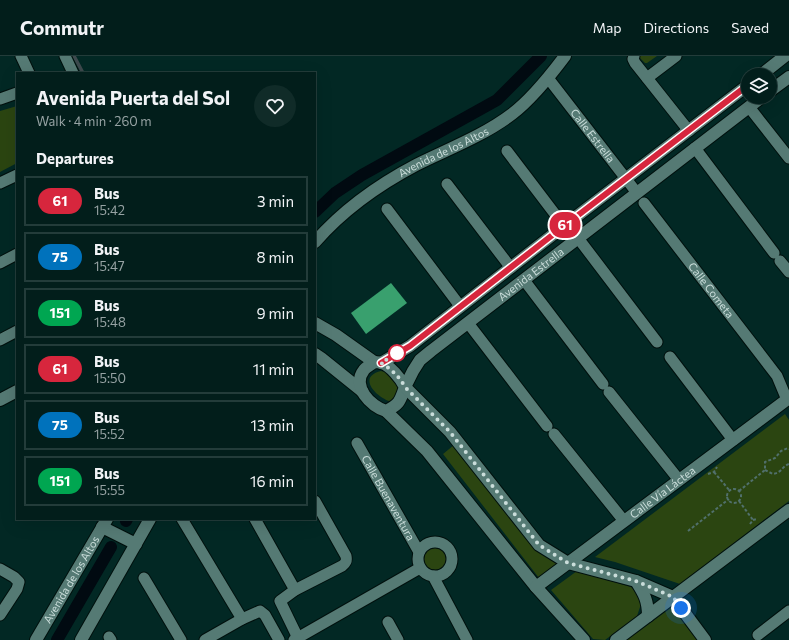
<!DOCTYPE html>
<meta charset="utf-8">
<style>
body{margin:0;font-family:Commissioner,sans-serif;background:#102b28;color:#f1f3f6;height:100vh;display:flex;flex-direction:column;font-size:15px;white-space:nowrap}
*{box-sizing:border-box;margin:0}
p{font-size:13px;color:#96a2a3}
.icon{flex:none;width:22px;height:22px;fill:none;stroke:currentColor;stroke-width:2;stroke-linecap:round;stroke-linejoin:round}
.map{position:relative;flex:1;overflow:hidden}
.details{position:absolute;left:16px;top:16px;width:300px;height:448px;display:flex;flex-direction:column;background:#021e1b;border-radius:0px;box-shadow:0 4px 16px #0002,0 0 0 1px #233c3a}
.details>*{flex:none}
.badge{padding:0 8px;border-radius:13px;font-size:14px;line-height:26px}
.buttons{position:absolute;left:741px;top:12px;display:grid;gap:8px}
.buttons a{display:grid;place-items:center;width:36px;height:36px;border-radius:50%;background:#021e1b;box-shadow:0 4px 16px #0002,0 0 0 1px #233c3a;font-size:20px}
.you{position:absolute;width:20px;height:20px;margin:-10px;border:3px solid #fff;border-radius:50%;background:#1a73e8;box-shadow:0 0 0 6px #1a73e833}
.map>.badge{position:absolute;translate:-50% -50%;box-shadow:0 0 0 2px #fff}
h2{padding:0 20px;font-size:15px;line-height:36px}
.round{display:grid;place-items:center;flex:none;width:42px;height:42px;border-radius:21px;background:#102b28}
.summary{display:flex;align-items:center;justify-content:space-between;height:68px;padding:0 20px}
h1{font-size:19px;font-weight:700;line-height:30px}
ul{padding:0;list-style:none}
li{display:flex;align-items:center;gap:12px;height:50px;margin:0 8px 6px;padding:0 12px;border:2px solid #233c3a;border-radius:0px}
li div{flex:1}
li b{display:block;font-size:15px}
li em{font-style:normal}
li .badge{min-width:44px;font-weight:700;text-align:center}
header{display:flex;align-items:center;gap:24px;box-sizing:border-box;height:56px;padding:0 20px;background:#021e1b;border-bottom:1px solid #233c3a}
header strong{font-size:19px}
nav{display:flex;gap:22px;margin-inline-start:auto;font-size:14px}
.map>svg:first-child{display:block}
.green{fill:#2b4511}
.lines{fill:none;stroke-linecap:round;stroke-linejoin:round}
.stream{stroke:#3d494d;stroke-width:3.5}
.canal{stroke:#010a11;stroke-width:12}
.building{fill:#39a06e}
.street-casing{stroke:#00100d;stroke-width:13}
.secondary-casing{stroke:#00100d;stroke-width:14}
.path{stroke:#51706c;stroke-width:2;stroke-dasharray:3 2;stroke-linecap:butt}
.street{stroke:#557a74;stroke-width:11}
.secondary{stroke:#557a74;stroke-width:12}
.line-casing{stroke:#fff;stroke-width:9}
.line{stroke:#d7263d;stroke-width:6}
.walk{stroke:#caddda;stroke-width:4;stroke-dasharray:0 7.2}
.stop-dot{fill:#fff;stroke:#d7263d;stroke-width:2}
.labels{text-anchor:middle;stroke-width:4;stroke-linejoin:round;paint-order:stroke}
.street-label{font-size:11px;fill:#caddda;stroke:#021d1a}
</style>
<header>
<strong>Commutr</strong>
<nav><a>Map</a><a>Directions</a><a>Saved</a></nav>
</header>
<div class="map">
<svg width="789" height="584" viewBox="0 0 789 584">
<rect width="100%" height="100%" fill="#022824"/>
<path class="green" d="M639,0h18l-10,7h-2l-5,-5z
M17,50v57l-17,9v-61z
M381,315c10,2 15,9 21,17l-10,14c-15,-4 -36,-25 -11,-31z
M785,358l4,6v81l-109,83 -65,-22 -20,-5z
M454,389l106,117 -21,16 -96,-124z
M423 503a12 12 0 1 1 24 0a12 12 0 1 1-24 0Z
M577,515l54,16 7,7 3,10 -4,12 -32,24 -12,-1 -42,-49z
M672,551l25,33h-70z"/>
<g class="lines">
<path class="stream" d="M74,0l9,17"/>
<path class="canal" d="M315,156l20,-19 27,-18 135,-75 44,-44
M126,465l1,-2
M57,584l54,-93"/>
</g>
<path class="building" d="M391,227l16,20 -41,31 -15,-21z"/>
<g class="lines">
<g class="street-casing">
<g id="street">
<path d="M21,0l8,17"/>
<path d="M65,0l8,17"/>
<path d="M634,0l-1,3 2,4 54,68"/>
<path id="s1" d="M548,22l89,115"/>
<path d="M647,22l29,-22"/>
<path d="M0,43l17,-6"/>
<path d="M749,51l40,51"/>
<path d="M695,92l79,105"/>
<path d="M507,95l57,75"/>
<path d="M0,127l17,-8"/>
<path d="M447,128l64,84"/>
<path id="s2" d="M644,147l133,173 10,24"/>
<path d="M387,153l73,97"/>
<path d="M578,182l79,104"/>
<path d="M780,205l9,11"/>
<path d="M0,207l17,-9"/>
<path d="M524,224l79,104"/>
<path d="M468,267l79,103"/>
<path d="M0,284l17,-9"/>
<path d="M670,301l63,83"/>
<path d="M609,336l70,88"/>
<path d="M554,378l70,87"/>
<path id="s3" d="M357,387l62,109"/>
<path d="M182,463l60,100"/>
<path d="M255,463l40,71"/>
<circle cx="435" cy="503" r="17"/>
<path d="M0,513l14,8 5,5 -2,7 -17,26"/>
<path d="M433,520l34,64"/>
<path d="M144,522l37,62"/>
<path d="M388,566l10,18"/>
<path d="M758,579l31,-24"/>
<path d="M109,581l2,3"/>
<path d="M205,584l37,-21 18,-8 5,4 14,25"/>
<path d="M294,584l126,-72"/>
<path d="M299,584l-19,-39 15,-11 47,-24c4,-3 5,-5 4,-10l-31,-55"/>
</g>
</g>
<g class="secondary-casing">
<g id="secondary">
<path d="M761,19l24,-19"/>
<path d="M770,35l19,-14"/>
<path id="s4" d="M315,186c28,-32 63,-57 101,-77 32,-16 67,-29 96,-51 20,-15 38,-38 53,-58"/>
<path d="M315,267l21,12 38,27"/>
<path d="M315,298l6,4 41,33"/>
<path d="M374,306c2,0 5,0 7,1 9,2 20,16 24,24 -5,14 -5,17 -19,24 -15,-4 -35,-25 -22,-41 2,-3 7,-5 10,-8z"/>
<path d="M381,307l29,-17 154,-120 184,-141"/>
<path d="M0,344l17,-9"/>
<path d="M386,355l41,40 109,136 48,53"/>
<path d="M102,471l34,17"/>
<path d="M636,525c8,13 12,19 12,35"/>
<path id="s5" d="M536,531l253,-189"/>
<path id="s6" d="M36,584l71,-121"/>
<path d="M81,584l69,-121"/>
<path d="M616,584l173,-130"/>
<path id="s7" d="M705,584l-32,-43 -37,-16 -68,-18 -29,-18 -89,-113 -45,-45 8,-16 7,-11 11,-9 331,-254"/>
</g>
</g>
<path class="path" d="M765,414l8,4c10,-2 8,-7 16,-10
M714,416l16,19
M708,418l6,-2 3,-5
M727 440a7 7 0 1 1 14 0a7 7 0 1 1-14 0Z
M739,435l26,-21v-8l10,-4 6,-7 7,-3 1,1
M739,445l14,19
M750,468l3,-4 4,-1
M688,475l41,-32"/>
<use href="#street" class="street"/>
<use href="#secondary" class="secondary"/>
</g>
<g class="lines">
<g class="line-casing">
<path id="line" d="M381,307l29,-17 154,-120 184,-141"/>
</g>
<use href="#line" class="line"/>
<path class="walk" d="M397,297l4,-2 -20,12c10,6 18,13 24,24l45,45 89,113 29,18 68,18 37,16 8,11"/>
</g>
<circle class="stop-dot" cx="397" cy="297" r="8"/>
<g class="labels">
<g class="street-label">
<text dy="4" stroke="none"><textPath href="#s1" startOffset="73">Calle Estrella</textPath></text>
<text dy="4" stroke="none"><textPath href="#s4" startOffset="158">Avenida de los Altos</textPath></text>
<text dy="4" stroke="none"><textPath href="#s7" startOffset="577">Avenida Estrella</textPath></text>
<text dy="4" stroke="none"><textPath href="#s2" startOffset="110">Calle Cometa</textPath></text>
<text dy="4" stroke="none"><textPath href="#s5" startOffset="158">Calle Vía Láctea</textPath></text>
<text dy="4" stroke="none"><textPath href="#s3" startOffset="63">Calle Buenaventura</textPath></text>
<text dy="4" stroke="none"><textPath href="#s6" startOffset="70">Avenida de los Altos</textPath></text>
</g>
</g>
</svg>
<div class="buttons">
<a><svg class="icon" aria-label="layers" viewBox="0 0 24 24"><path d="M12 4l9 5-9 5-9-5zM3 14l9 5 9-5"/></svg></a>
</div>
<div class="you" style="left:681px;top:552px"></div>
<b class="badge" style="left:565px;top:169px;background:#d7263d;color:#fff">61</b>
<section class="details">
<div class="summary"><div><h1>Avenida Puerta del Sol</h1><p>Walk · 4 min · 260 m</p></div><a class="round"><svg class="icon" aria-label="heart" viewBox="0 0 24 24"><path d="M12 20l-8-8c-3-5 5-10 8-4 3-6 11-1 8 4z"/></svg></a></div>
<h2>Departures</h2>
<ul>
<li><span class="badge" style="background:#d7263d;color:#fff">61</span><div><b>Bus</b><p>15:42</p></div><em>3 min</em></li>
<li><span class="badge" style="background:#0072bc;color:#fff">75</span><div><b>Bus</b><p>15:47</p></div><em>8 min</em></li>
<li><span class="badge" style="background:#00a651;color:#fff">151</span><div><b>Bus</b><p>15:48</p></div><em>9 min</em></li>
<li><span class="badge" style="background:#d7263d;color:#fff">61</span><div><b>Bus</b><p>15:50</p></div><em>11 min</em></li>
<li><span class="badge" style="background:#0072bc;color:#fff">75</span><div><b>Bus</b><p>15:52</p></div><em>13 min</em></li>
<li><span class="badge" style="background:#00a651;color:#fff">151</span><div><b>Bus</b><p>15:55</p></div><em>16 min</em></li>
</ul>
</section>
</div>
